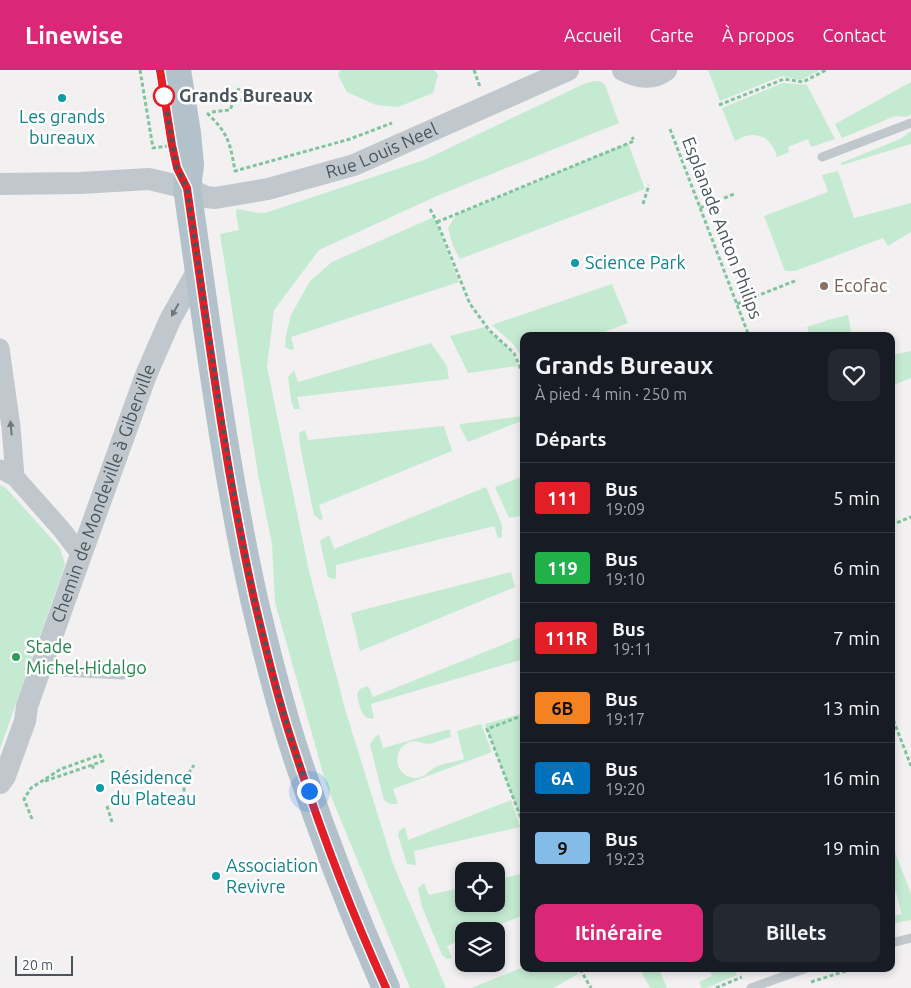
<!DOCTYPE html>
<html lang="fr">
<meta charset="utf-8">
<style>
body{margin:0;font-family:Ubuntu,sans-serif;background:#242831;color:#f1f3f6;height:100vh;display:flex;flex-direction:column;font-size:19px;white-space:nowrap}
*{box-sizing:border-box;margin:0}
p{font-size:16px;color:#9ea1a6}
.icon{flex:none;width:28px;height:28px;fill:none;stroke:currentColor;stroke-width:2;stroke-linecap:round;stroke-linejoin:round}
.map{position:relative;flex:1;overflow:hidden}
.details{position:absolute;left:520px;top:262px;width:375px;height:640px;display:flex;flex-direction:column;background:#171b24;border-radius:10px;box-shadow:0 2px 8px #0003}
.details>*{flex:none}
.badge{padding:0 10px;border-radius:4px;font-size:18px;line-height:32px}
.tools{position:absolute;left:455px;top:792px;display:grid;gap:10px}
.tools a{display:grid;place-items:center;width:50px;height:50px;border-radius:10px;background:#171b24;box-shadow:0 2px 8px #0003;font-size:25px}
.scale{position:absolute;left:15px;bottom:12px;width:58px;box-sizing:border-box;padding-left:5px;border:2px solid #4a545b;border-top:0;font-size:14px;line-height:18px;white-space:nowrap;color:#4a545b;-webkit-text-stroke:4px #fff;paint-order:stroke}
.you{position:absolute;width:25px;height:25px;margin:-12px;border:4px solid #fff;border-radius:50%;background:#1a73e8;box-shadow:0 0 0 8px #1a73e833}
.map>.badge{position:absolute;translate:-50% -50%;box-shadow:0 0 0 2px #fff}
h2{padding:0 15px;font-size:19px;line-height:45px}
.round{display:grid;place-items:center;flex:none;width:52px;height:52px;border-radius:10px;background:#242831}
.head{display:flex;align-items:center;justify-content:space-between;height:85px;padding:0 15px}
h1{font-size:24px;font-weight:700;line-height:38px}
.cta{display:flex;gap:10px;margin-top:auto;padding:10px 15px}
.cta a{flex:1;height:58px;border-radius:10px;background:#db2777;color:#fff;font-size:20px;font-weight:700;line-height:58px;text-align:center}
.cta a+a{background:#242831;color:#f1f3f6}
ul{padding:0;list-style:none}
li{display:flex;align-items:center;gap:15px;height:70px;padding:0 15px;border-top:1px solid #363941}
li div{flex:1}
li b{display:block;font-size:19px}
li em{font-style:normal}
li .badge{min-width:55px;font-weight:700;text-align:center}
header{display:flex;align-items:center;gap:30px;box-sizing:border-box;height:70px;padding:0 25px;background:#db2777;color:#fff}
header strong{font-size:24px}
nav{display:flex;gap:28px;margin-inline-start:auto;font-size:18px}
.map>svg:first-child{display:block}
.green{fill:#c4ead1}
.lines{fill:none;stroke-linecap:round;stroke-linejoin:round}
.path{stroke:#80c49f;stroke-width:3;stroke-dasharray:4 2.5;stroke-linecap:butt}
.service{stroke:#c0c8cd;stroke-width:9}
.minor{stroke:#c0c8cd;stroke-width:19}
.tertiary{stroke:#c0c8cd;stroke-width:22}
.primary{stroke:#b3c1cb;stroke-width:28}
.oneway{fill:#6d777d}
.line-casing{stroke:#fff;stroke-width:11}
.line{stroke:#e31e27;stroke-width:8}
.walk{stroke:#4a545b;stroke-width:5;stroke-dasharray:0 9}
.stop-dot{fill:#fff;stroke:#e31e27;stroke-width:2.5}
.culture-dot{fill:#0f9aa8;stroke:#fff;stroke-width:2}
.education-dot{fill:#8d6e63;stroke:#fff;stroke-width:2}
.leisure-dot{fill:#2e9e5b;stroke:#fff;stroke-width:2}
.labels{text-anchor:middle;stroke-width:5;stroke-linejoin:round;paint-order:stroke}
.stop-label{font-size:18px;font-weight:bold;fill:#4a545b;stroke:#fff;text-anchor:start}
.culture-label{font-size:18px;fill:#0d838f;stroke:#fff;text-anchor:start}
.street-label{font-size:18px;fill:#4a545b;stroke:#fff}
.education-label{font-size:18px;fill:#785e54;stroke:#fff;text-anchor:start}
.leisure-label{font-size:18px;fill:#27864d;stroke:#fff;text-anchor:start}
</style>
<header>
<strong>Linewise</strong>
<nav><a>Accueil</a><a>Carte</a><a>À propos</a><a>Contact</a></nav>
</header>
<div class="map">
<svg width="911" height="918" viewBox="0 0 911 918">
<rect width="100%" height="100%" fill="#f2f0f0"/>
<path class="green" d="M340,0h94l4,5 -5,18 -35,14 -22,-2 -29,-13 -9,-17z
M708,0h112l-19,10 -19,-4 -62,25z
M595,11h5l5,4 14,38 -180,72 -120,55 -45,60 -7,57 42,204 36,138 48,155 53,124h-36l-84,-204 -51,-182 -3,-58 -14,-70 -38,-240 19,-4 -3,-17 1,-4c11,1 20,6 31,3l156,-52 162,-77z
M911,12v32l-4,3 -12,-1 -53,22 -7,-14z
M783,13l24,2 28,54 -24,8 -3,-8 -20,8 1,5 -12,5c-6,-22 -24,-28 -42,-16l-13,-33z
M911,61v13l-69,21 -1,-2 59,-24z
M628,73l17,46 -185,70 -7,-13 -5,-18 8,-13z
M838,101l16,47 57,-15v29l-23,14 -5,-8 -88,33h-10l-21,-55 64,-24 -6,-17z
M434,147l25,65 -168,55 3,12 -3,1 -6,-3 1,-12 5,-20 19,-34 22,-19z
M612,214l16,39 -35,13h-69v22h-2l-8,-13 -22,-20z
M848,245l4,21h-42l-3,-9 21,-7z
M485,257l28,26 4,13 -49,7 -18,-37z
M431,273l16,23 2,13 -152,18 3,12h-6l-3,-9 -3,-23 6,-7 4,12z
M911,281v27l-20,8v-31z
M524,346v4l-56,22 -8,-15v-3z
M444,356l8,25 -133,54 4,14 -3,1 -6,-5 -14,-70 -1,-12 6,-3 3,10z
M524,406v39l-15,3 -14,-31z
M0,415l6,3 54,60 5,17 -65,184z
M486,417l16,38v12l-4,1 -4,-12 -158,39v13l-3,1 -5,-2 -8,-36 9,-6 5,14z
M511,502l4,15 -155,64 -9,-38z
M524,566v23l-153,45 3,14c-13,4 -15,-15 -17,-24l3,-5 8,-3 5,11z
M524,643v29l-2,1 -1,5 3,7v71l-39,-102z
M481,654l11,28 -99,37 5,15h-8l-6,-4 -14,-55 4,-7 5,-4 4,14 67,-19 1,8c-6,1 -16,6 -22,7 -9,0 -14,-6 -23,0 -15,9 -10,32 8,34 10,1 13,-6 20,-10 9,-5 21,-6 30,-9l-7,-28z
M511,730l9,27 -106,24 2,14 -9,-1 -9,-29 1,-4 6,-4 3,13z
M891,772l20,52v26l-20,4v-7l11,-3 -11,-39z
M524,803v42l-41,16h-19v8l-17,7 5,12 -5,1 -5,-4 -20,-48 -4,-19 6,-5 5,12 35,-8v17h32v-24z
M524,897v2h52l2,5 -25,14h-82z
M640,899h19l8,19h-17z
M709,899h10l2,3 9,-3h4l3,6 -31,13h-4l-3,-6 13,-6z"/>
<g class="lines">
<path class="path" d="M140,0l13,78 14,-2
M474,0l6,17
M234,31l18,-2
M719,35l65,-26 19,3 23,-12
M212,42l18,-2 9,-22
M207,43c21,20 23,29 28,58l115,-32 42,-16
M670,59l79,207
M643,134l6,-19
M700,138l34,-14
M430,139l7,13 33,82 19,26 25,23 10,24
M437,152l197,-81 -2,-4
M737,234l60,-24
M522,325h2
M891,455l20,-8
M891,644l20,52
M524,645l-37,14 37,97
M45,711l47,-16
M185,728c-3,-16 1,-21 9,-33
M107,736l5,16
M32,749l-8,-20 7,-11 30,-19 39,-14 3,6 -11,4 2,5
M580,899l11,19
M811,912l41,-13
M716,918l26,-11"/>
<path class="service" d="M822,87l89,-34
M42,594l19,8 62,3
M891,873l20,-5
M751,918l53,-19"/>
<path class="minor" d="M0,278l11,79 4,50
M0,399l15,8 47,53 19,25"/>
<g class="tertiary">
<path d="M623,0c14,8 30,10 43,0"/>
<path id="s1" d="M0,114l80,-1 69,-4 38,9 19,9 9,1 53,-9 86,-24 214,-95"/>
<path id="s2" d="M0,713l5,-7 20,-55 2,-15 54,-151 65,-180 24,-55 29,-52"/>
</g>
<path class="primary" d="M177,0l10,63 3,32 -3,23c20,137 37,276 67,411 11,47 23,94 37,140 27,85 59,168 95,249"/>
</g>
<defs><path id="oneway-solid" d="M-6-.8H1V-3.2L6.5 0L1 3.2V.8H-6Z" transform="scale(1.25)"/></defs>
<g class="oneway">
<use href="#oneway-solid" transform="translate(175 240) rotate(119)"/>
<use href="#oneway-solid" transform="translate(11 358) rotate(-96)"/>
</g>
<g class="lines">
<g class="line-casing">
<path id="line" d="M160,0l12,75 5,23 10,20c20,137 37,276 67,411 11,47 22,94 37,140 27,85 58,168 95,249"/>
</g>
<use href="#line" class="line"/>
<path class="walk" d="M164,26l13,72 10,20 33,220 19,115 15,75 18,72 19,69 18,52"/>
</g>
<circle class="stop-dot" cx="164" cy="26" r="10"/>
<g class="culture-dot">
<circle cx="62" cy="28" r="5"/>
<circle cx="575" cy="193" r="5"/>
<circle cx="100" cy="718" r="5"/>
<circle cx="216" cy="806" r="5"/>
</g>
<circle class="education-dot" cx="824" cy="216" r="5"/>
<circle class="leisure-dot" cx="16" cy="587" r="5"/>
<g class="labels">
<g class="stop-label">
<text x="179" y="32">Grands Bureaux</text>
</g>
<g class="culture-label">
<text x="62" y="53" text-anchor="middle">Les grands<tspan x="62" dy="21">bureaux</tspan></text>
<text x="585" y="199">Science Park</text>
<text x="110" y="714">Résidence<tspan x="110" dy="21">du Plateau</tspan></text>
<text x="226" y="802">Association<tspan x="226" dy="21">Revivre</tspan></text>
</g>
<g class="street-label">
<text dy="6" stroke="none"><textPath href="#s1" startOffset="392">Rue Louis Neel</textPath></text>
<text transform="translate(722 158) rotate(69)" y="6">Esplanade Anton Philips</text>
<text dy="6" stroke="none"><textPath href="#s2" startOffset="308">Chemin de Mondeville à Giberville</textPath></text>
</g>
<g class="education-label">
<text x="834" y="222">Ecofac</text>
</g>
<g class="leisure-label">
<text x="26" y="583">Stade<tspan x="26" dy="21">Michel-Hidalgo</tspan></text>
</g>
</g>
</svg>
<div class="tools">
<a><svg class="icon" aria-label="locate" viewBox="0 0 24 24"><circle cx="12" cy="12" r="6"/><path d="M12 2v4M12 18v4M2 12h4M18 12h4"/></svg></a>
<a><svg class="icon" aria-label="layers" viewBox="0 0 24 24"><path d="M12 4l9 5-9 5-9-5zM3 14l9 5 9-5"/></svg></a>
</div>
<div class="scale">20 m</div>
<div class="you" style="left:309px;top:721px"></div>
<section class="details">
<div class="head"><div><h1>Grands Bureaux</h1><p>À pied · 4 min · 250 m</p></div><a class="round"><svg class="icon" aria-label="heart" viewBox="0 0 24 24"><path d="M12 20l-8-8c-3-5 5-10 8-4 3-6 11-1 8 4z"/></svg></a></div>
<h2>Départs</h2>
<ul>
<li><span class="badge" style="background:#e31e27;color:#fff">111</span><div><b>Bus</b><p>19:09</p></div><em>5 min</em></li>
<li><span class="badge" style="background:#20b14a;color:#fff">119</span><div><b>Bus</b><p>19:10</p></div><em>6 min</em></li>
<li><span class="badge" style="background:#e31e27;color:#fff">111R</span><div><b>Bus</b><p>19:11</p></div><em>7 min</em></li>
<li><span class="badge" style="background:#f58220;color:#111">6B</span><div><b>Bus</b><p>19:17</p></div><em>13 min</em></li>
<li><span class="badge" style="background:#0072bc;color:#fff">6A</span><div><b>Bus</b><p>19:20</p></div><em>16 min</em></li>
<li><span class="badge" style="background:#85bce7;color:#111">9</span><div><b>Bus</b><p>19:23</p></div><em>19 min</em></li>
</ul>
<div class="cta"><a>Itinéraire</a><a>Billets</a></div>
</section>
</div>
